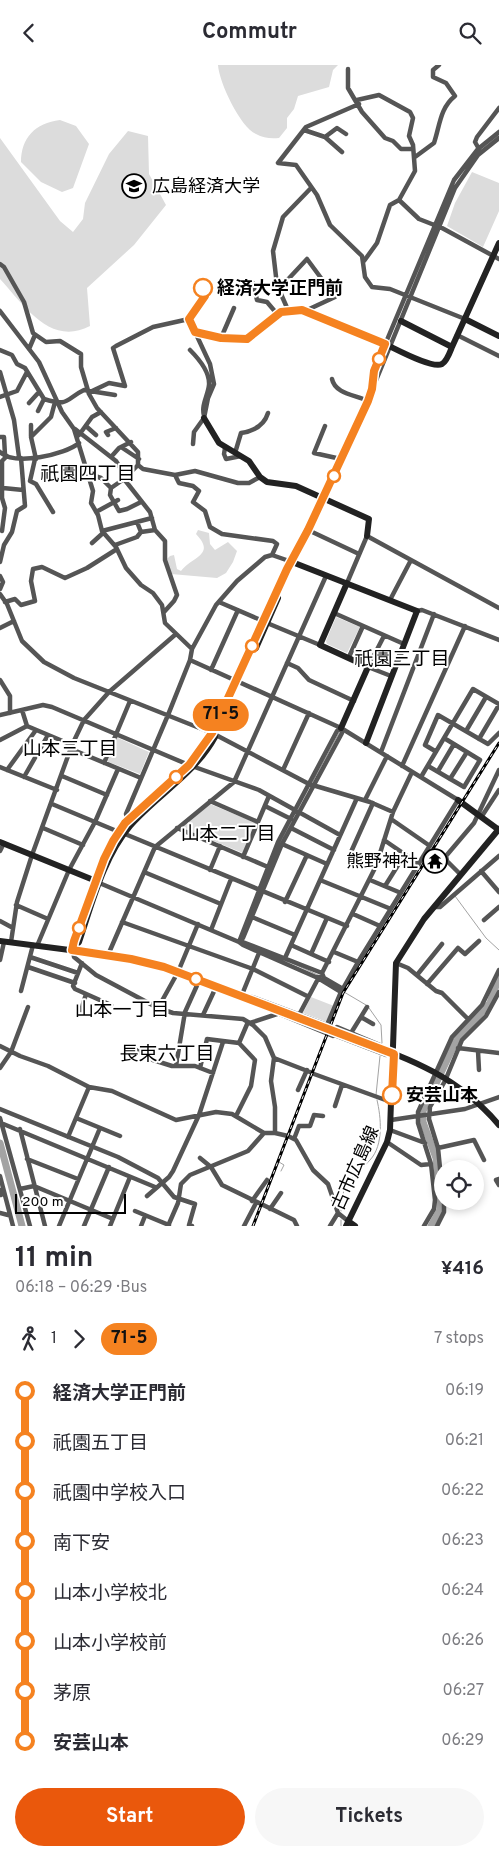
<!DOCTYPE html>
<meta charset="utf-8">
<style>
body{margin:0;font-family:Overpass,"Noto Sans JP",sans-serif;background:#f7f7f7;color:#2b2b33;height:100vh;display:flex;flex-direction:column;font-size:19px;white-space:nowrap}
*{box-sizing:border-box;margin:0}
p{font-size:16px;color:#7c7c81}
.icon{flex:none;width:28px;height:28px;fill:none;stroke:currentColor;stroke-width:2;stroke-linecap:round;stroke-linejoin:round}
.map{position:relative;height:1161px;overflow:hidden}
.side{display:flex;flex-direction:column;background:#fff;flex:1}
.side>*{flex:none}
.badge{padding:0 10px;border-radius:16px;font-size:18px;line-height:32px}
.tools{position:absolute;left:434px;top:1095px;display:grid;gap:10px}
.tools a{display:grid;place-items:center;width:50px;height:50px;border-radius:50%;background:#fff;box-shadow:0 2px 8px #0003;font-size:25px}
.scale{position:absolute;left:15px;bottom:12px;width:111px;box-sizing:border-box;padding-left:5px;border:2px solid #000;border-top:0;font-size:14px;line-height:18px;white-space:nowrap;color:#000;-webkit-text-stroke:4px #fff;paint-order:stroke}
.map>.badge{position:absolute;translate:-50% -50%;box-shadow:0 0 0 2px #fff}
.legs{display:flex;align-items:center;gap:8px;height:55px;padding:0 15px;font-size:16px}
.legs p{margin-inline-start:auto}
.summary{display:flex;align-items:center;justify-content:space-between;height:85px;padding:0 15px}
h1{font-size:28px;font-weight:700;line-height:38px}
.primary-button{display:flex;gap:10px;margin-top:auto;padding:10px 15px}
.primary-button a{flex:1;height:58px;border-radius:30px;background:#ea580c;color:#fff;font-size:20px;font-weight:700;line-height:58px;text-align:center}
.primary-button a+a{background:#f7f7f7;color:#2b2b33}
ul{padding:0 15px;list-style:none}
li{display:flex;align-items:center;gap:18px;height:50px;font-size:19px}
li i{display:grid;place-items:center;width:8px;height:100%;margin:0 6px;background:currentColor}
li i::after{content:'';width:12px;height:12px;margin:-6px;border:4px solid;border-radius:50%;background:#fff}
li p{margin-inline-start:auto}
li:first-child i{background:linear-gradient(#0000 50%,currentColor 0)}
li:last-child i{background:linear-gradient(currentColor 50%,#0000 0)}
header{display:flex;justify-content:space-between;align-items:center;height:65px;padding:0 15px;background:#fff;font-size:22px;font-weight:700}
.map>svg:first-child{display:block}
.green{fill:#dcdcdc}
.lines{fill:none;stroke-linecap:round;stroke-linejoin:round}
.stream{stroke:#a3a3a3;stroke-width:1}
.river{stroke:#a3a3a3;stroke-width:7}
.street{stroke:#555;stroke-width:4.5}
.secondary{stroke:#222;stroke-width:6}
.rail-casing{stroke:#000;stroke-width:3}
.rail{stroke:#fff;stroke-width:1;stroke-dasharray:4;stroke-linecap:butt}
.street-bridge{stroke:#555;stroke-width:4.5}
.line-1-casing{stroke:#fff;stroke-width:11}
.line-1{stroke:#f58220;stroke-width:8}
.stop-1-dot{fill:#fff;stroke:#f58220;stroke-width:2.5}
.labels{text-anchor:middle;stroke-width:4;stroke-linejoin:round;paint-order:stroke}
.poi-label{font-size:18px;fill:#000;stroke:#fff;text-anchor:start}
.stop-label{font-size:18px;font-weight:bold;fill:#000;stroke:#fff;text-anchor:start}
.street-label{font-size:18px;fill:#000;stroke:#fff}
.neighbourhood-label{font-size:19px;fill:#000;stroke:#fff}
</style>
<header><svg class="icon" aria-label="back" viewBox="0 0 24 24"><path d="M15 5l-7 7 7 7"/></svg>Commutr<svg class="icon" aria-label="search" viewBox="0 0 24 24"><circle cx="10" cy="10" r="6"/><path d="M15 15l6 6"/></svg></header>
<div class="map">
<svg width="499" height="1161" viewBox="0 0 499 1161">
<rect width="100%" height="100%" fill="#fff"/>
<path class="green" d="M218,0h120l-5,5 -4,17 -31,9 -4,13 -7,9v10l-8,10c-8,1 -16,0 -23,-4 -16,-7 -37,-52 -38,-69z
M60,55l16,6 13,18 -16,44 -11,4 -21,-10 -20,-20c0,-24 14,-39 39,-42z
M128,66l20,5 1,38 17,31 -32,40 -47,43 3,38c-40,21 -66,-21 -90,-47v-141l60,83 13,11 10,-13 2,-16 24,-49z
M472,107l27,11v28l-16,36 -36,-21 8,-23z
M198,465l11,3 1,11 5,6 13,-8 9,9 -4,11 -7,11 -9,5 -46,-4 -4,-15 3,-3 4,-1 3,14 4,2c12,-15 35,-16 15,-37z
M336,552l24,10 -13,26 -20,-9 -1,-3z
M116,672l33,15 -9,22 -34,-13z
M210,739l46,19 -13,30 -61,-25z
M311,932l23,9 -7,16 -24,-9z"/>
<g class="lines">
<path class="stream" d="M312,718l27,-50
M455,831l31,42 13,12
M292,898l26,12
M344,927l22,13
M369,943l12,17 1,18
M376,1030l4,-39
M279,1097l5,3 -3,6
M341,1146c1,-31 10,-30 29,-51 14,-15 11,-43 7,-60
M341,1155v6"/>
<path class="river" d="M0,1078l22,83
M431,1161l9,-16v-13l-4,-39 -13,-36v-11l34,-72 33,-36 9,-26"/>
<path class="street" d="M348,4v19l14,24 23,26 8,3 8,8h12
M357,35l22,-5 31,17 3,6 -4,18 4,9 2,26 -16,29 -9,5 -13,38 -13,18
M359,39l-53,23 -28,36 18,2 21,30 13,30 32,31 3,21 7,10 18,2 75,30
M304,65l21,7 17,15
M325,72l12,-9 9,6
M479,84l-4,-7 2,-5 22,-29
M415,92l19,-14c6,-18 6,-35 21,-47l-9,-13 -13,-6v-7l6,-5
M399,135l20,19 23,9 57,31
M0,199l4,3 20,35 9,31 13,9 14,-1 21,13v13l8,27 8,14 41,44v13l-14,14 26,33 5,18 10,11v19l12,35 -3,6 -10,11
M253,218l4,17 10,2 11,13
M279,224l28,-30 28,38 -30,14
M288,245l-11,-25 -4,-34 10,-34 28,-29
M0,246l39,51 23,50 12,17 19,62 -2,12 7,12 4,16 14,16 10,21 15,17 12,8 9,12 3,18 27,26
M195,267l28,7h24l34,-27 21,-2 83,34
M457,270l42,21
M221,273l13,-30
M29,284l6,-14
M0,285l12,5 5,9 8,4 19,31c26,8 21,0 40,-9l31,5
M190,285c8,8 20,22 19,35 -1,11 -8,19 -5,31
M0,307l14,48 5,37
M332,314c3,15 24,16 36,22
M375,318l80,-195 23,-33 21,-17
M372,324l2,-18 80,-191 24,-31 21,-17
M90,327l19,-9 16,3 -12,-38 3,-2 37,-19 36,-8
M0,332l17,-6 10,-19
M29,338l10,-11
M38,346l6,-12
M325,361l-11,27 27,6
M87,362l9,8
M75,364l41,32 5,8 3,10 -13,9 -1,7 9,16 8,-2 14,-7
M79,370l13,-18 9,-5
M108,370l-2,-3 10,-4
M31,371v-11
M0,372h4l1,18
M193,379l1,-12 10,-14 4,-20 6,-14 -4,-20 -21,-45 16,-23
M121,382l18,12
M225,383l-1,6 2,5 15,-3
M0,387c14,14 65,3 79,-9
M235,388l6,-20c13,-2 23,-7 27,-20
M111,392l8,-9 12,-6
M35,394l-5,22 6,3 17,28
M36,394l-5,-22 20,-20 4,-15
M138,400l5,4 32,6 20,-4 43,12h11l11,-6
M89,409l12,4 10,10
M175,410l4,8 14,3 6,5 -6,11 12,9 5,16 12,7 51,7 4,3 -5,11
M3,423l20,2
M96,447l22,-12
M137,457l4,10 14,-2
M308,465l51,24
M2,466l3,-23 -3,-10v-37l5,-5
M102,466l50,-13
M92,478l11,-10
M115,480l22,-8 4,-5
M0,497l4,-17 8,-13 5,-21 8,-5 -4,-48
M0,511l3,6 -3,7
M347,518l20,-47 132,72
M0,529l7,10 15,37 22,21 30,16 138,55
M390,535l21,-40
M5,537l10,-3 6,6 14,-4 -4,-20 2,-12 9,-2 23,11 22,-10 30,-19
M219,537l44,19
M417,546l5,-1 77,30
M334,548l70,31
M267,558l53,22
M0,563l14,-7
M384,571l-16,31 23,9
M349,592l14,-31
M190,595l151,68 117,72 -100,162 -17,30 -14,33 -75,-28h-7
M287,598l11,5 11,12 45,21
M211,605l27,-60
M0,615l10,16v17
M22,645l5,16
M0,650l43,-10 9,2 137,58 70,25 81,45
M466,666l20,-34
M216,670l93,49 61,18 23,10
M479,674l20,-34
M0,675l27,-14 45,19
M71,684l70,29
M435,686l-10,-6 13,-30 50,29 11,-11
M381,687l53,-138
M104,698l26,-62
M402,701l63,-140
M428,701l36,21 16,-27 -36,-22
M0,702l57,23
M7,705l29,-40
M283,705l26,-57
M438,706l16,-27
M62,711l45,19
M24,712l24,-42
M421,712l52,-88 26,15
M450,714l17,-27
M365,735l22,-44
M210,736l48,21
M52,739l67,28
M265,741l26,13
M482,751l17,-26
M391,754l39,27
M128,756l-2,-7 42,-99 22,-55 2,-11 24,-44 21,-24 28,-24 7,-2 20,7
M43,763l40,17
M177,763l91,39
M291,763l43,22
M125,769l222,92
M384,775l35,24
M282,779l45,20
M0,786l4,-8
M351,787l22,-49
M243,792l26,-61
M210,805l10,-24
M481,806l18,21
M144,807l77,32
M461,810l-14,-14 -1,-5 28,-33 25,-53
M320,815l71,29
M370,815l31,13
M97,817l142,60 4,3 75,33 23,14
M385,821l20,-32
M285,837l22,-47
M16,840l32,14
M435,842h5l59,-51
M353,849l27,12
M252,852l43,18
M484,855l15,-13
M0,856l13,7
M122,857l131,47 54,27
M211,865l20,-51
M240,876l82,32 2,5 19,11
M11,877l6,-40 15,-47 40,-110 12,-25 25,-28 67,-58
M239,877l39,-100 59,-111 4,-3
M239,877l4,-4 39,-94 60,-111 -1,-5
M291,880l38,17
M37,881l32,-76 26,-48 23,-53
M73,885l1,7 22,18 62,33 15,5 70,6 10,6 12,12 9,21 -3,23 4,26v26
M334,887l24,10
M311,889l16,-36
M108,890l47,-108 79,-65 92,-206
M30,892l48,16
M285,893l72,-160
M0,895l4,-18
M82,898l-9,23 2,3 36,16
M396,898l12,5 28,23 6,2 26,26
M28,902l47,16
M322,908l54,-107 17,-54 19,-40
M417,910l25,-31
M427,919l31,-36 7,6 14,-13
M21,926l12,-46
M241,932l18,-44
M246,935l87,36
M158,943l20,-36 20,-48
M81,946l5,-17
M300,948l19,-36
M203,950l13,-28
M361,952l12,7
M250,958l27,-9
M336,964l1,-2 43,18 4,5
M351,968l16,-26
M334,970l52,20 5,-2
M239,978l9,-21
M0,981l20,10 28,10 41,21 23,4 64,29 40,-8 16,2 32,19h11l13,3 8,4 17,30 15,14 10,29 10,8
M133,983l20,12 19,6h23l18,7
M458,983l41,5
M478,986l1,19
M274,993l36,14
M176,1001l9,-54 14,-31
M0,1003l11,-16 17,-45
M200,1003l7,-29 32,4 16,17 -4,26 -15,30
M314,1009l77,28
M298,1025l9,-20
M335,1041l7,-21
M0,1044l118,48 40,21 16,19 21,7 -6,21 3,1
M0,1053l30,108
M76,1053l44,18
M391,1055l74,-11 34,-12
M1,1058l154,64
M20,1064l25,97
M390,1065l35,13
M68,1072l21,-50
M294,1074l5,-13h11l4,-11 9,1
M387,1077l34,23 10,-1
M438,1083l36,-8 10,20
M200,1093l11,9 11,18 72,35 3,6
M27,1094l51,20
M0,1111l13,50
M499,1114l-3,1 3,5
M442,1123l-4,-40 -9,-29 1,-12 15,-26 17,-41 24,-24 13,-24
M20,1124l14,-3 79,33
M0,1125l1,5
M147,1131l22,-19 4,-6 26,-56 24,-73
M252,1136l15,-21
M270,1144l11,-16
M135,1146l34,14
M0,1148l8,2
M59,1161l41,-98
M84,1161l25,-59
M110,1161l20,-49
M141,1161l4,-10
M168,1161l10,-23 3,-19 9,-9 58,-24 16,-18
M244,1161l12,-23
M330,1161l8,-13
M424,1161l10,-17 1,-9 -4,-36 -13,-41v-11l34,-75 30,-32 17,-35
M437,1161l7,-14v-11"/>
<path class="secondary" d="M465,254l34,17
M401,256l51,26 47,-104
M385,279c11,5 47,25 57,20 5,-3 8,-12 10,-17
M204,353l15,25 30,18 11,16 7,5 29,4 73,33 -2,17
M292,497l125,49 -51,132
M256,583l22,-50
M341,663l27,-61 -48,-22 27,-62
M458,735l41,30
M0,777l96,39
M0,876l108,14 56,12 162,62
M73,884l6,-7c13,-38 24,-84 51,-116 27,-31 65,-52 85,-89
M73,885l1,-9 20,-56 19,-44 12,-18 64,-58 23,-32 75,-164 37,-72 48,-108
M333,966c66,25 118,38 166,94
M348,1156l7,5
M346,1161l41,-84 3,-12 6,-167 28,-44 75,-90"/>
<g class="rail-casing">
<path id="rail" d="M253,1161l90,-233 156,-250"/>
</g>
<use href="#rail" class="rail"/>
<path class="street-bridge" d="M322,965l2,-5
M334,970l2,-6"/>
</g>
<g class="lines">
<g class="line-1-casing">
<path id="line-1" d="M203,223l2,8 -16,23 6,13 26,6 26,1 34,-27 21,-2 83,34 -11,27 -2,18 -4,12 -60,129 -21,39 -75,164 -23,32 -64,58 -12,18 -9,18 -30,82 -2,9 59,9 33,8 230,87 -2,41"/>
</g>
<use href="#line-1" class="line-1"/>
</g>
<defs>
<g id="university-ring" transform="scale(1.25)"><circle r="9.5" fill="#fff" stroke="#000" stroke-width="1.5"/><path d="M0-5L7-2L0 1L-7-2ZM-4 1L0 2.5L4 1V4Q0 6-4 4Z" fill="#000"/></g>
<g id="temple-ring" transform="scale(1.25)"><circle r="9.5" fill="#fff" stroke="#000" stroke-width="1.5"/><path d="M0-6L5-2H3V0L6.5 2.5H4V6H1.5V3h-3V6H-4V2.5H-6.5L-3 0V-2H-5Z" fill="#000"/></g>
</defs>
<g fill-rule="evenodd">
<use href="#university-ring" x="134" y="121"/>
<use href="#temple-ring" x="435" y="796"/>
</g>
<g class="stop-1-dot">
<circle cx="203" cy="223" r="9"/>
<circle cx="379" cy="294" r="6"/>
<circle cx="334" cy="411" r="6"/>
<circle cx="252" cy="581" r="6"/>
<circle cx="176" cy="712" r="6"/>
<circle cx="79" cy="863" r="6"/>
<circle cx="196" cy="914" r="6"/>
<circle cx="392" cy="1030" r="9"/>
</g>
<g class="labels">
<g class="poi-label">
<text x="152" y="127">広島経済大学</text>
<text x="418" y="802" text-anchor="end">熊野神社</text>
</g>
<g class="stop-label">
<text x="217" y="229">経済大学正門前</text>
<text x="406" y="1036">安芸山本</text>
</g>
<g class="street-label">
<text transform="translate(355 1103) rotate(-66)" y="6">古市広島線</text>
</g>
<g class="neighbourhood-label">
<text x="88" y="415">祇園四丁目</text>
<text x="402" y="600">祇園三丁目</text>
<text x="70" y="690">山本三丁目</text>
<text x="228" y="775">山本二丁目</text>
<text x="122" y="951">山本一丁目</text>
<text x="167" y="995">長束六丁目</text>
</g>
</g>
</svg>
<div class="tools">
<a><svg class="icon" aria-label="locate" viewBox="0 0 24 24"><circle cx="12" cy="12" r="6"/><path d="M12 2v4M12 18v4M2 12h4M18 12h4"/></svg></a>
</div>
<div class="scale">200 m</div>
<b class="badge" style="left:221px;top:650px;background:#f58220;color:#111">71-5</b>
</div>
<section class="side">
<div class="summary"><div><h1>11 min</h1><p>06:18 – 06:29 · Bus</p></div><b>¥416</b></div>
<div class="legs"><svg class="icon" aria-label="walk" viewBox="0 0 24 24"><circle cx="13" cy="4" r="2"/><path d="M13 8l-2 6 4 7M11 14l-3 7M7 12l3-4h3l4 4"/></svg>1<svg class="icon" aria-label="forward" viewBox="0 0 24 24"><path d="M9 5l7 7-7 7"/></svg><b class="badge" style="background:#f58220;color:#111">71-5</b><p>7 stops</p></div>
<ul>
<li><i style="color:#f58220"></i><b>経済大学正門前</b><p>06:19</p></li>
<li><i style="color:#f58220"></i><span>祇園五丁目</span><p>06:21</p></li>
<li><i style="color:#f58220"></i><span>祇園中学校入口</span><p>06:22</p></li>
<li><i style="color:#f58220"></i><span>南下安</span><p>06:23</p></li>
<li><i style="color:#f58220"></i><span>山本小学校北</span><p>06:24</p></li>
<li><i style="color:#f58220"></i><span>山本小学校前</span><p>06:26</p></li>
<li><i style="color:#f58220"></i><span>茅原</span><p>06:27</p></li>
<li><i style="color:#f58220"></i><b>安芸山本</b><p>06:29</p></li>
</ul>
<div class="primary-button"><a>Start</a><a>Tickets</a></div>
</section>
